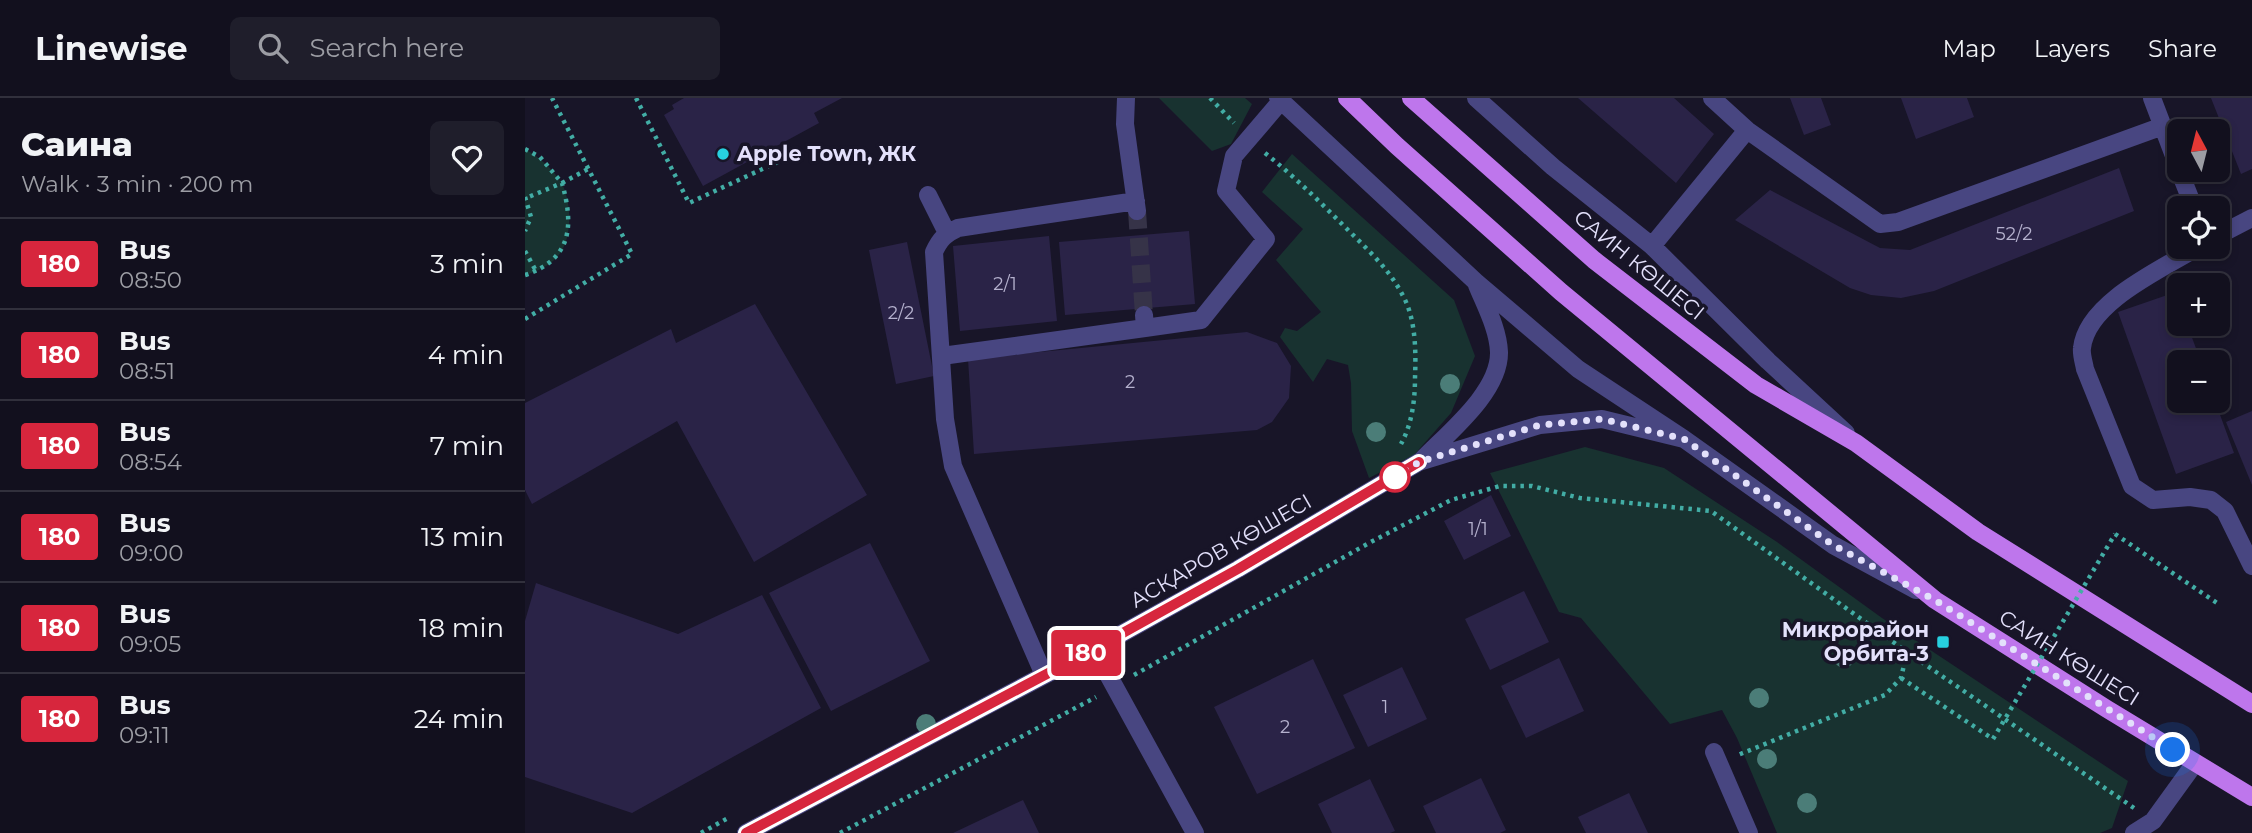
<!DOCTYPE html>
<meta charset="utf-8">
<style>
body{margin:0;font-family:Montserrat,sans-serif;background:#1f1e2b;color:#f1f3f6;height:100vh;display:flex;flex-direction:column;font-size:26px;white-space:nowrap}
*{box-sizing:border-box;margin:0}
p{font-size:23px;color:#9c9da4}
.icon{flex:none;width:38px;height:38px;fill:none;stroke:currentColor;stroke-width:2;stroke-linecap:round;stroke-linejoin:round}
.map{position:relative;flex:1;overflow:hidden}
.side{display:flex;flex-direction:column;background:#12101e;width:525px}
.side>*{flex:none}
.badge{padding:0 14px;border-radius:5px;font-size:24px;line-height:46px}
.needle{width:46px;rotate:353deg}
.buttons{position:absolute;left:1642px;top:21px;display:grid;gap:14px}
.buttons a{display:grid;place-items:center;width:63px;height:63px;border-radius:10px;background:#12101e;box-shadow:0 4px 10px #0003,0 0 0 2px #31303c;font-size:35px}
.you{position:absolute;width:35px;height:35px;margin:-18px;border:5px solid #fff;border-radius:50%;background:#1a73e8;box-shadow:0 0 0 10px #1a73e833}
.map>.badge{position:absolute;translate:-50% -50%;box-shadow:0 0 0 4px #fff}
.round{display:grid;place-items:center;flex:none;width:74px;height:74px;border-radius:10px;background:#1f1e2b}
.headline{display:flex;align-items:center;justify-content:space-between;height:119px;padding:0 21px}
h1{font-size:33px;font-weight:800;line-height:52px}
ul{padding:0;list-style:none}
li{display:flex;align-items:center;gap:21px;height:91px;padding:0 21px;border-top:2px solid #31303c}
li div{flex:1}
li b{display:block;font-size:26px}
li em{font-style:normal}
li .badge{min-width:77px;font-weight:700;text-align:center}
header{display:flex;align-items:center;gap:42px;box-sizing:border-box;height:98px;padding:0 35px;background:#12101e;border-bottom:2px solid #31303c}
header strong{font-size:33px}
nav{display:flex;gap:38px;margin-inline-start:auto;font-size:24px}
.search{width:490px;height:63px;background:#1f1e2b;display:flex;align-items:center;gap:18px;box-sizing:border-box;padding:0 24px;border-radius:10px;color:#9c9da4;font-size:26px}
main{display:flex;flex:1;min-height:0}
.map>svg:first-child{display:block}
.green{fill:#183230}
.building{fill:#2a2347}
.lines{fill:none;stroke-linecap:round;stroke-linejoin:round}
.minor-tunnel{stroke:#363348;stroke-width:18;stroke-dasharray:18 9;stroke-linecap:butt}
.path{stroke:#42ada5;stroke-width:4.5;stroke-dasharray:3.5 5;stroke-linecap:butt}
.minor{stroke:#484681;stroke-width:18}
.major{stroke:#be76ec;stroke-width:18}
.path-bridge{stroke:#42ada5;stroke-width:4.5;stroke-dasharray:3.5 5;stroke-linecap:butt}
.tree{fill:#4b7d78}
.line-casing{stroke:#fff;stroke-width:16}
.line{stroke:#d7263d;stroke-width:10}
.walk{stroke:#e3e0fb;stroke-width:7;stroke-dasharray:0 12.6}
.poi-dot{fill:#27d0e0;stroke:#181528;stroke-width:2.5}
.stop-dot{fill:#fff;stroke:#d7263d;stroke-width:3.5}
.labels{text-anchor:middle;stroke-width:7;stroke-linejoin:round;paint-order:stroke}
.number-label{font-size:18px;fill:#b5b1ce}
.poi-label{font-size:21px;font-weight:bold;fill:#e3e0fb;stroke:#181528;text-anchor:start}
.street-label{font-size:21px;fill:#e3e0fb;stroke:#181528}
</style>
<header>
<strong>Linewise</strong>
<div class="search"><svg class="icon" aria-label="search" viewBox="0 0 24 24"><circle cx="10" cy="10" r="6"/><path d="M15 15l6 6"/></svg>Search here</div>
<nav><a>Map</a><a>Layers</a><a>Share</a></nav>
</header>
<main>
<section class="side">
<div class="headline"><div><h1>Саина</h1><p>Walk · 3 min · 200 m</p></div><a class="round"><svg class="icon" aria-label="heart" viewBox="0 0 24 24"><path d="M12 20l-8-8c-3-5 5-10 8-4 3-6 11-1 8 4z"/></svg></a></div>
<ul>
<li><span class="badge" style="background:#d7263d;color:#fff">180</span><div><b>Bus</b><p>08:50</p></div><em>3 min</em></li>
<li><span class="badge" style="background:#d7263d;color:#fff">180</span><div><b>Bus</b><p>08:51</p></div><em>4 min</em></li>
<li><span class="badge" style="background:#d7263d;color:#fff">180</span><div><b>Bus</b><p>08:54</p></div><em>7 min</em></li>
<li><span class="badge" style="background:#d7263d;color:#fff">180</span><div><b>Bus</b><p>09:00</p></div><em>13 min</em></li>
<li><span class="badge" style="background:#d7263d;color:#fff">180</span><div><b>Bus</b><p>09:05</p></div><em>18 min</em></li>
<li><span class="badge" style="background:#d7263d;color:#fff">180</span><div><b>Bus</b><p>09:11</p></div><em>24 min</em></li>
</ul>
</section>
<div class="map">
<svg width="1727" height="735" viewBox="0 0 1727 735">
<rect width="100%" height="100%" fill="#181528"/>
<path class="green" d="M634,0h86l7,6 -21,40 -19,7z
M0,51c14,8 27,19 36,33 11,19 12,57 -3,74 -7,9 -22,16 -33,19z
M767,56l162,146 21,56 -24,57 -37,42 -45,23 -17,-47 -1,-48 -3,-18 -21,-6 -14,23 -33,-45 5,-9 12,3 24,-19 -45,-52 27,-31 -41,-37z
M1060,349l79,21 113,74 105,76 246,163 -16,47 -12,5h-323l-40,-95 -15,-28 -52,14 -89,-106 -22,-6 -69,-139z"/>
<path class="building" d="M159,0h158l-28,15 5,10 -116,63 -39,-71 10,-6 -2,-4z
M1053,0h96l40,36 -38,49z
M1265,0h31l10,27 -27,10z
M1376,0h66l7,19 -58,22z
M1686,0h41v71l-11,5z
M1594,70l15,43 -200,80 -33,7 -30,-3 -21,-7 -115,-68 35,-30 110,58 30,2z
M664,133l6,73 -130,11 -6,-73z
M524,138l8,85 -97,10 -7,-85z
M382,144l27,134 -38,8 -27,-134z
M1651,194l3,7v25h8l14,38h-22v39h36l19,52 -58,21 -58,-162z
M230,206l112,191 -113,67 -77,-141 -145,83 -7,-14v-87l146,-74 5,14z
M722,234l30,11 14,23 -2,32 -17,24 -15,8 -283,24 -6,-95z
M1727,313v74l-26,-63z
M966,397l20,41 -47,24 -20,-39z
M345,445l60,118 -99,50 -62,-118z
M11,485l142,51 84,-39 59,113 -189,105 -107,-36v-156z
M999,493l25,51 -59,28 -25,-51z
M1034,560l25,53 -58,27 -25,-52z
M788,561l42,89 -98,46 -43,-87z
M877,569l25,52 -59,28 -25,-52z
M956,680l25,52 -6,3h-64l-13,-27z
M845,681l25,52 -5,2h-58l-14,-29z
M1104,695l19,40h-62l-8,-16z
M498,702l16,33h-86z"/>
<g class="lines">
<path class="minor-tunnel" d="M612,113l7,104"/>
<path class="path" d="M111,0l53,105 95,-44
M685,0l24,25
M0,51l15,8 22,26 26,-14
M740,55c30,24 56,50 82,76 20,20 42,40 55,65 14,24 14,57 13,84 0,22 -3,46 -14,66
M0,99l6,20 -6,14
M0,153l11,20
M0,177c47,-16 49,-49 37,-92l-36,15
M0,221l107,-65 -80,-156
M1590,436l102,69
M1382,554l227,156
M609,577l235,-132 82,-43 49,-14h32l48,12 131,13 196,141 -6,26 -16,17 -147,60
M1376,580l92,61
M176,735l27,-15
M315,735l256,-136"/>
<path class="minor" d="M601,0l-1,26 12,87
M753,0l198,184 102,87 106,70 149,106 83,45
M951,0l77,69 99,79 116,115 78,72
M1187,0l35,32 133,94 18,-2 265,-96
M1627,0l27,71
M1654,72l15,38
M403,97l19,38
M1692,138l35,-18
M1127,148l95,-116
M1673,149c-36,22 -111,55 -116,101 -1,6 2,15 3,21l47,117 21,14 37,-3 21,3 14,11 27,55
M619,217l1,13 56,-8 65,-81 -40,-48 8,-35 47,-55
M417,258l203,-28
M897,362c26,-27 78,-68 77,-108 -1,-23 -13,-45 -22,-67
M569,551l101,184
M519,577l-91,-209 -8,-47 -11,-167c6,-13 11,-18 24,-24l178,-27
M1189,654l35,81
M221,735l348,-184 144,-80 181,-107 121,-37 62,-6 82,20
M1609,735l19,-12 42,-58"/>
<path class="major" d="M822,0l50,48 164,146 374,308 172,109 145,88
M886,0l183,162 162,125 100,58 122,89 274,172"/>
<path class="path-bridge" d="M1468,641l122,-205"/>
</g>
<g class="tree">
<circle cx="925" cy="286" r="10"/>
<circle cx="851" cy="334" r="10"/>
<circle cx="1319" cy="560" r="10"/>
<circle cx="1234" cy="600" r="10"/>
<circle cx="401" cy="626" r="10"/>
<circle cx="1242" cy="661" r="10"/>
<circle cx="1282" cy="705" r="10"/>
</g>
<g class="lines">
<g class="line-casing">
<path id="line" d="M221,735l348,-184 144,-80 181,-107"/>
</g>
<use href="#line" class="line"/>
<path class="walk" d="M870,379l24,-15 121,-37 62,-6 82,20 149,106 102,55 238,150"/>
</g>
<g class="poi-dot">
<circle cx="198" cy="56" r="7"/>
<rect x="1411" y="537" width="14" height="14" rx="3.5"/>
</g>
<circle class="stop-dot" cx="870" cy="379" r="14"/>
<g class="labels">
<g class="number-label">
<text x="1489" y="142">52/2</text>
<text x="480" y="192">2/1</text>
<text x="376" y="221">2/2</text>
<text x="605" y="290">2</text>
<text x="953" y="437">1/1</text>
<text x="860" y="615">1</text>
<text x="760" y="635">2</text>
</g>
<g class="poi-label">
<text x="212" y="63">Apple Town, ЖК</text>
<text x="1404" y="539" text-anchor="end">Микрорайон<tspan x="1404" dy="24">Орбита-3</tspan></text>
</g>
<g class="street-label">
<text transform="translate(1114 167) rotate(39)" y="7">САИН КӨШЕСІ</text>
<text transform="translate(696 453) rotate(-30)" y="7">АСҚАРОВ КӨШЕСІ</text>
<text transform="translate(1544 560) rotate(32)" y="7">САИН КӨШЕСІ</text>
</g>
</g>
</svg>
<div class="buttons">
<a><svg class="needle" viewBox="-14 -14 28 28"><path d="M0-13l5 13h-10z" fill="#e53935"/><path d="M0 13l5-13h-10z" fill="#9c9da4"/></svg></a>
<a><svg class="icon" aria-label="locate" viewBox="0 0 24 24"><circle cx="12" cy="12" r="6"/><path d="M12 2v4M12 18v4M2 12h4M18 12h4"/></svg></a>
<a>+</a>
<a>−</a>
</div>
<div class="you" style="left:1648px;top:652px"></div>
<b class="badge" style="left:561px;top:555px;background:#d7263d;color:#fff">180</b>
</div>
</main>
